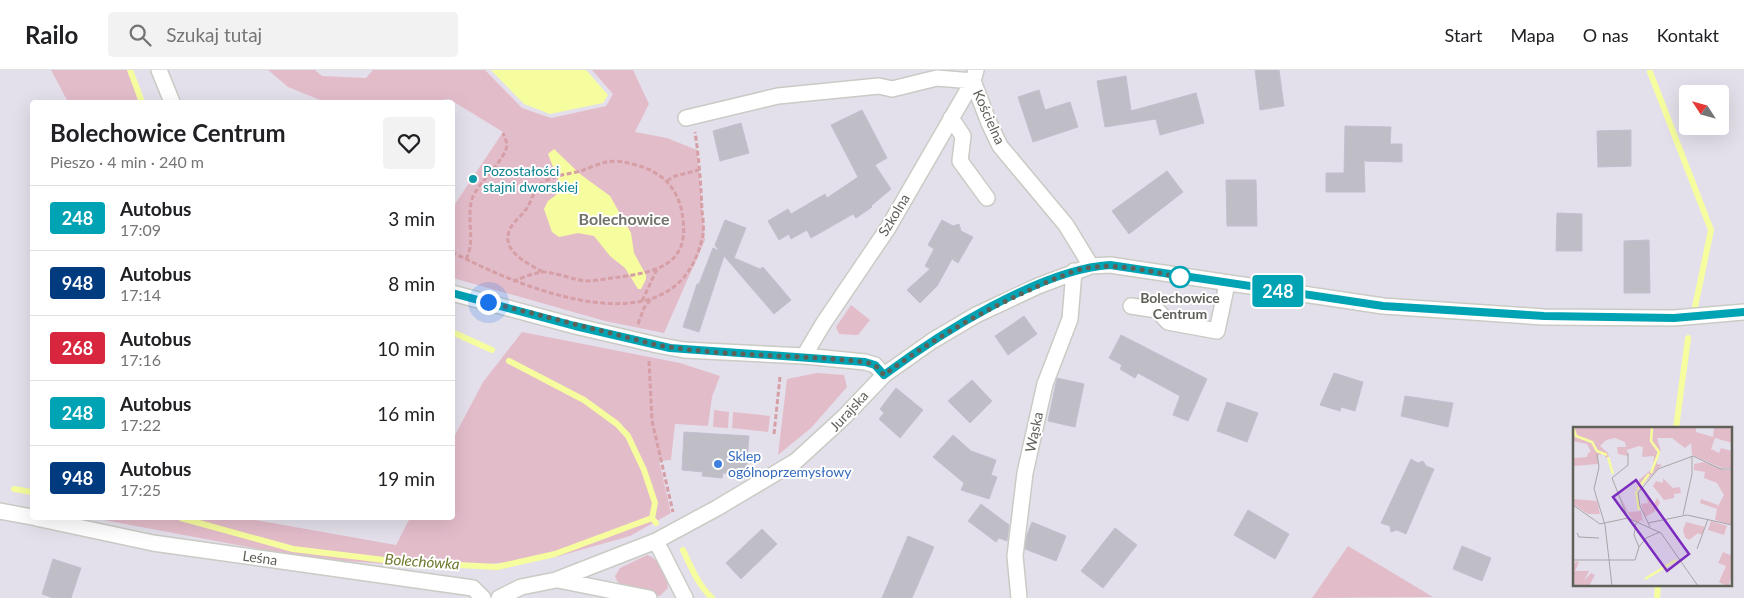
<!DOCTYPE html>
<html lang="pl">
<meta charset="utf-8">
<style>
body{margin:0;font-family:Lato,sans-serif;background:#f2f2f2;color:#202124;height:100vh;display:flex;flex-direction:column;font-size:19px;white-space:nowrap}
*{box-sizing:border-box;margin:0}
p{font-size:16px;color:#757577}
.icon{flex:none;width:28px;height:28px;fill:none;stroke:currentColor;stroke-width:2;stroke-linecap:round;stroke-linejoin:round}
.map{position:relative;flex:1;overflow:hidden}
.details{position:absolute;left:30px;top:30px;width:425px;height:420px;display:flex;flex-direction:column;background:#fff;border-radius:5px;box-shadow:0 5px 20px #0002}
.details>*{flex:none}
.badge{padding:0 10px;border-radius:4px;font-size:18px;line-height:32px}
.needle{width:32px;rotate:306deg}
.fabs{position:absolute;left:1679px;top:15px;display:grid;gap:10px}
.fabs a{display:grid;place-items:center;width:50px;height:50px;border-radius:5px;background:#fff;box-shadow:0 5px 20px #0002;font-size:25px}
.you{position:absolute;width:25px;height:25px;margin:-12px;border:4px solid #fff;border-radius:50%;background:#1a73e8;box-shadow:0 0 0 8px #1a73e833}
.map>.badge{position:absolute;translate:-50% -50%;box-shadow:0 0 0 2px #fff}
.round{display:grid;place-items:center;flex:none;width:52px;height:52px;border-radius:5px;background:#f2f2f2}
.overview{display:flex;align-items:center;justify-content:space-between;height:85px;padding:0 20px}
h1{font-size:24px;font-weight:700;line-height:38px}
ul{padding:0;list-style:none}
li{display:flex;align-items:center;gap:15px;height:65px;padding:0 20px;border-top:1px solid #e0e0e0}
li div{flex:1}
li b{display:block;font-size:19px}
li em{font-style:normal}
li .badge{min-width:55px;font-weight:700;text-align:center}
header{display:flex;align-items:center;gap:30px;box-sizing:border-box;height:70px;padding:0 25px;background:#fff;border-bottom:1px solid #e0e0e0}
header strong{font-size:24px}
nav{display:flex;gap:28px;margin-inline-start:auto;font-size:18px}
.search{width:350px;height:45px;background:#f2f2f2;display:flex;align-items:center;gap:12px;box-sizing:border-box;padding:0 18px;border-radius:5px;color:#757577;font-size:19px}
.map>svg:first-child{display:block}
.green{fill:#e3bcca}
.water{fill:#f6fd9e}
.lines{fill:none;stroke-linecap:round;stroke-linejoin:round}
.stream{stroke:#f6fd9e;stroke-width:6}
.building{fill:#bfbdc6;stroke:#c4bed0}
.minor-casing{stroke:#c9cbc4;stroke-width:18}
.path{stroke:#d59fa5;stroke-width:3;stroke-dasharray:5 2.5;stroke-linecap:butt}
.minor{stroke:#fff;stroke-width:15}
.line-casing{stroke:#fff;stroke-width:11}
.line{stroke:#00a3b4;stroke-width:8}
.walk{stroke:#5f6159;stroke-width:5;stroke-dasharray:0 9}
.culture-dot{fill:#0f9aa8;stroke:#fff;stroke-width:2}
.stop-dot{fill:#fff;stroke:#00a3b4;stroke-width:2.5}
.shop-dot{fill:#3f7fe0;stroke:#fff;stroke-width:2}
.labels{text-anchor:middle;stroke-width:4;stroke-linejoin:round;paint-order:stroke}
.street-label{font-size:14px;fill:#5f6159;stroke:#fff}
.culture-label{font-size:14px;fill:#0d838f;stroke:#fff;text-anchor:start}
.stop-label{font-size:14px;font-weight:bold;fill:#5f6159;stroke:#fff}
.shop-label{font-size:14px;fill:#366cbe;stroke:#fff;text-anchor:start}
.water-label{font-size:15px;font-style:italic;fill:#6f792e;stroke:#fff}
.quarter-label{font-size:16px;font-weight:bold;fill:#71736a;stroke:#fff}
.inset-river{fill:none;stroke:#f6fd9e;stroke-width:2.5}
.inset-road{fill:none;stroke:#a7a5a8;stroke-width:1}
.view{fill:#7b2cbf;fill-opacity:0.15;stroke:#7b2cbf;stroke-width:2.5}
.inset-edge{fill:none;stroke:#5f6159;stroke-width:2.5}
</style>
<header>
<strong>Railo</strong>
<div class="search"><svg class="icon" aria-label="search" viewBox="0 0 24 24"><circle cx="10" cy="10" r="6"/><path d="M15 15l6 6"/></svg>Szukaj tutaj</div>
<nav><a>Start</a><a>Mapa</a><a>O nas</a><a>Kontakt</a></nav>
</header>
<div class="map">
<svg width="1744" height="528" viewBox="0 0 1744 528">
<rect width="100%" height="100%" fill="#e4e0eb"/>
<path class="green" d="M51,0h79l8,32h-70z
M268,0h47l7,6 44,2 7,-8h112l37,38 29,10 55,-12 7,-12 -21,-24h41l16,34 -14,28 32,6 30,12 8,90 -41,93 -59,-12 -152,-43v-71l50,-75 -54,-33 -24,3h-100l-37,-15z
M851,235l19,15 -12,15 -19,-1 -3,-7z
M522,262l158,31 40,13 -8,21 -4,29 -33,-2 -4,36 -12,1 12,52 -41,23 -74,21 -104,11 -140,-9 -219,-41h151l152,27 14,-27h42l1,-79 30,-57z
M817,303l27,2 3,12 -36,41 -33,27 9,-76z
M714,340l15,2 -1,16 -15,-1z
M733,342l37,4 -2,16 -36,-4z
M1348,476l85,51 -121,1z
M647,485c12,3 21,22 21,33l-8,8c-15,-3 -41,-3 -45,-20l5,-8z"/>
<path class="water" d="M491,0h95l22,25 -5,8 -53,11 -26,-10z
M554,79l26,25 30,22 21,37 3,20 12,22v4l-5,10h-3l-13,-21 -15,-12 -16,-20 -16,-3 -19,4 -7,-5 -8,-23 4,-8 8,-6 3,-13 -11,-28z"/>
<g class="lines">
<path class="stream" d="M130,0l12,32
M1650,2l61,158 -16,77
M452,262l40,18
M509,291l75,39 33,24 11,12 16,34 11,33 -3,15
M1676,358l12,-90
M14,419l18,3
M181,448l112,31 108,13 96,5 58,-13 97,-36 4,5
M683,480c8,17 15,35 29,48
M1657,528l1,-14"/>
</g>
<path class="building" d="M1255,0h24l5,36 -24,4z
M1126,6l5,35 65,-18 8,30 -44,12 -4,-16 -51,8 -8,-46z
M1039,20l6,20 25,-8 8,25 -45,15 -15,-45z
M862,40l25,48 -12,7 16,24 -20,17 1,1 -16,11 -3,-4 -42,24 -4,-8 -16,9 -2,-5 -10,6 -11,-19 20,-12 3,5 34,-20 2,4 31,-21 -27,-52z
M741,53l8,30 -29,8 -7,-30z
M1345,56l46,1 -1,17h12v18l-38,-1 1,31h-39v-19h18z
M1631,60v36l-33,1 -1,-36z
M1167,101l16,21 -54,42 -17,-23z
M1226,110h30l1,46h-30z
M1557,143l25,1v37h-26z
M725,150l21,8 -12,30 26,11 3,-2 28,33 -17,14 -50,-58 -25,76 -16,-5 14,-43h2l14,-36 6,3 -4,-6z
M942,150l11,6 6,-2 2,7 12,6 -15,26 -6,-4 -15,27 -17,17 -13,-13 23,-21 -5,-3 9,-17 -6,-4z
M1649,170l1,53h-26v-52z
M1024,246l13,18 -29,21 -13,-19z
M1121,265l86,44 -19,42 -15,-6 7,-19 -42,-23 -3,5 -15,-9 2,-4 -13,-7z
M1334,303l29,9 -8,29 -14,-4 -1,4 -20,-6z
M1057,308l27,6 -9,43 -27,-6z
M972,310l20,21 -22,22 -22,-22z
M896,318l27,22 -23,28 -21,-19 5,-6 -4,-4z
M1405,326l48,7 -5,24 -47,-11z
M1227,332l31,11 -11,29 -30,-11z
M684,362l65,4 -3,38 -23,-1 -1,5 -20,-2 1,-4 -21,-2z
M953,365l18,16 25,9 -5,15 6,2 -8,22 -28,-9 3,-7 -31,-26z
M1411,389l7,4 5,-2 3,5 8,3 -28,65 -9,-4 -6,2 -1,-6 -9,-3z
M981,434l28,21 -2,16 -8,-3 -3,4 -28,-21z
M1248,440l41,24 -14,25 -41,-24z
M1032,452l34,14 -10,25 -31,-12 2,-14z
M1115,458l22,17 -34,43 -22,-17z
M762,459l15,15 -36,35 -15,-16z
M908,466l26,11 -22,51h-30z
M1462,476l29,12 -9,23 -29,-12z
M53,489l28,9 -10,30h-18l-11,-4z"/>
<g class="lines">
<g class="minor-casing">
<path id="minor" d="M159,0l13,32
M973,11l16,42 11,23 66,79 25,41
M686,48l92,-22 101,-10 13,3 45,-11 36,3
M951,48l12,18 -3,25 27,37
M452,223l123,33 82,19 27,5 120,6 61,6 10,3 9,10
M1131,236l26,4 11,12 49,9 10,-47
M804,286l19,-32 65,-96 85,-147 3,-11
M0,441l32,6
M36,448l117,25 320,45 10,10
M656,471l29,57
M558,510l91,18
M499,528l22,-11 35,-7 100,-39 61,-33 79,-47 48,-44 40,-42 48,-34 44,-26 62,-29 53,-20 19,-1 273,41 161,11 130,1 70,-6
M1019,528l-4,-42 10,-83 20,-89 25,-65 4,-48"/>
</g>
<path class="path" d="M667,111l8,-5 24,-6
M452,182c69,36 228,104 251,-18 1,-7 0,-16 -1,-23 -1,-26 -3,-53 -7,-79
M466,189c10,-17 0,-40 6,-60 6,-17 35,-40 35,-55 -1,-4 -3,-8 -4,-11
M513,211c9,-3 20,-8 29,-9 9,-1 32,8 44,9 11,0 23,-3 34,-4 35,-5 69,-12 63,-57 -3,-31 -20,-49 -51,-56 -8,-2 -17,-4 -26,-2 -8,2 -17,6 -25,9 -12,3 -25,4 -36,10 -13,7 -12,21 -21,31 -4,5 -11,10 -14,17 -10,22 17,34 33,43
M642,231l15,-32
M638,254l6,-16 7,-9
M649,291l3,60 21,91
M774,364l6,-57"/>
<use href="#minor" class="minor"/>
</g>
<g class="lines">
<g class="line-casing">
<path id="line" d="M452,223l123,33 95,22 195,14 10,3 9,10c55,-41 157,-106 226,-110l273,41 161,10 130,2 70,-6"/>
</g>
<use href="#line" class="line"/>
<path class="walk" d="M488,232l169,43c68,12 139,9 208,17l10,3 9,10c59,-44 122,-77 190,-104 37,-11 73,0 110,7l-4,-1"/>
</g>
<circle class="culture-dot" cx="473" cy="109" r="5"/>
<circle class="stop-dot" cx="1180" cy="207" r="10"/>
<circle class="shop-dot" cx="718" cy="394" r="5"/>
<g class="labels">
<g class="street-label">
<text transform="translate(989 47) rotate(66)" y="5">Kościelna</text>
<text transform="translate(894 145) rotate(-59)" y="5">Szkolna</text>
<text transform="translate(849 341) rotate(-47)" y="5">Jurajska</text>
<text transform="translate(1034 362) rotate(-78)" y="5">Wąska</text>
<text transform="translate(260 488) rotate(8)" y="5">Leśna</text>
</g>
<g class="culture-label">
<text x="483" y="106">Pozostałości<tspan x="483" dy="16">stajni dworskiej</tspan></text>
</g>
<g class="stop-label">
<text x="1180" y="233">Bolechowice<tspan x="1180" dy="16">Centrum</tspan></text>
</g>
<g class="shop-label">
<text x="728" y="391">Sklep<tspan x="728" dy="16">ogólnoprzemysłowy</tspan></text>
</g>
<g class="water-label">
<text transform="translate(422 492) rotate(4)" y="5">Bolechówka</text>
</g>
<g class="quarter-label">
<text x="624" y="155">Bolechowice</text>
</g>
</g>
<g transform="translate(1573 357)">
<rect width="159" height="159" fill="#e4e0eb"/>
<path d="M0,0h123v5l17,5 1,-10h12l6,2v14l-17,-5 -4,11 8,4 2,-5 11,3v17h-10l-30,-13 -1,-12 -6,5 -13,-10h-15l4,13 -4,4v9l5,1 -25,25 2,-10 14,-12 1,-12 -12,1 1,-10 -4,-1 -12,4 1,6 -10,-2 -1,-7h9l-1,-5 -10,-4 -9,2 -6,6 8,7 2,9 -7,-8 -5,1v9l-25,2v-8l14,-1 1,-4 3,-1 -4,-8 -14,-3zM131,35l20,8h8v55l-17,-5 2,-11 -17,-6 1,-4 17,6 -1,3 7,-13 -7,-12 -13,-5 1,-6 -11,-2v-6zM90,51l10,10 7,-1 1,6 -7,1v4l-10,2 -11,-14 3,-5 7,2zM72,63l8,17 4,-9 3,5 -6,9 -9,5 -4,-13 7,-1zM46,67l9,18 13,-1 2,10 6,5 -8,-6 -3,3 -6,-4 -7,-10zM0,72l24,2 3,13h-12l-15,-10zM138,94l16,5 -3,9 -16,-5zM113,95l19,5 -3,8 -4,-2 -9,7 -4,-3 -2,-7zM159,124v22l-3,13h-3l-7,-4 7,-16 -8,-3 5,-11 7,3zM3,134l3,1 -4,9h14l-5,10 7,-8 4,2 -6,11h-16v-19z" fill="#e3bcca"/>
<path class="inset-river" d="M0,0l3,9 16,6 5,9 10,4M35,30l5,17M78,46l8,-21 -8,-11 1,-14M64,63l12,-16M63,64l3,19M72,152l31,-19"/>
<path class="inset-road" d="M24,27l2,13 -5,22 11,36 7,61M0,78l27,19 28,-6M110,88l9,-41v-18M55,91l33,15 37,53M55,91l-16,-40 16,-13v-12M75,96l39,-8 45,10M77,100l-10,-21 -2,-13 20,-24 35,-13 28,13h11M4,106l2,4 20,1M66,120l7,-9 14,-6M124,122l11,-30M0,133h62M62,133l4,-13 -5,-12 2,-12"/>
<path class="view" d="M63,53l53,74 -22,17 -54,-74z"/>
<rect width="159" height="159" class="inset-edge"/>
</g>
</svg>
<div class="fabs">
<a><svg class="needle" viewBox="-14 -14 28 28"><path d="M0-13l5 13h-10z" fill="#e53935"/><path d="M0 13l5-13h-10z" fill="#757577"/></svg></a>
</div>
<div class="you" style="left:488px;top:232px"></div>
<b class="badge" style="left:1278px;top:221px;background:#00a3b4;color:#fff">248</b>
<section class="details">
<div class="overview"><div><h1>Bolechowice Centrum</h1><p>Pieszo · 4 min · 240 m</p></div><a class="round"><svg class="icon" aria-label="heart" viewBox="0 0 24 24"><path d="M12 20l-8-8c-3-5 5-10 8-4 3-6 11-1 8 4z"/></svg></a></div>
<ul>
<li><span class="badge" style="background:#00a3b4;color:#fff">248</span><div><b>Autobus</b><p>17:09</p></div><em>3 min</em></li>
<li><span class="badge" style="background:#003b80;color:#fff">948</span><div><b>Autobus</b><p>17:14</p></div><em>8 min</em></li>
<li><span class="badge" style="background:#d7263d;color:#fff">268</span><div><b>Autobus</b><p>17:16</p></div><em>10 min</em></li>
<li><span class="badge" style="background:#00a3b4;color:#fff">248</span><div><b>Autobus</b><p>17:22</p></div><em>16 min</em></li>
<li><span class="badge" style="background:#003b80;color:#fff">948</span><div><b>Autobus</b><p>17:25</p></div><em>19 min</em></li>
</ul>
</section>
</div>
